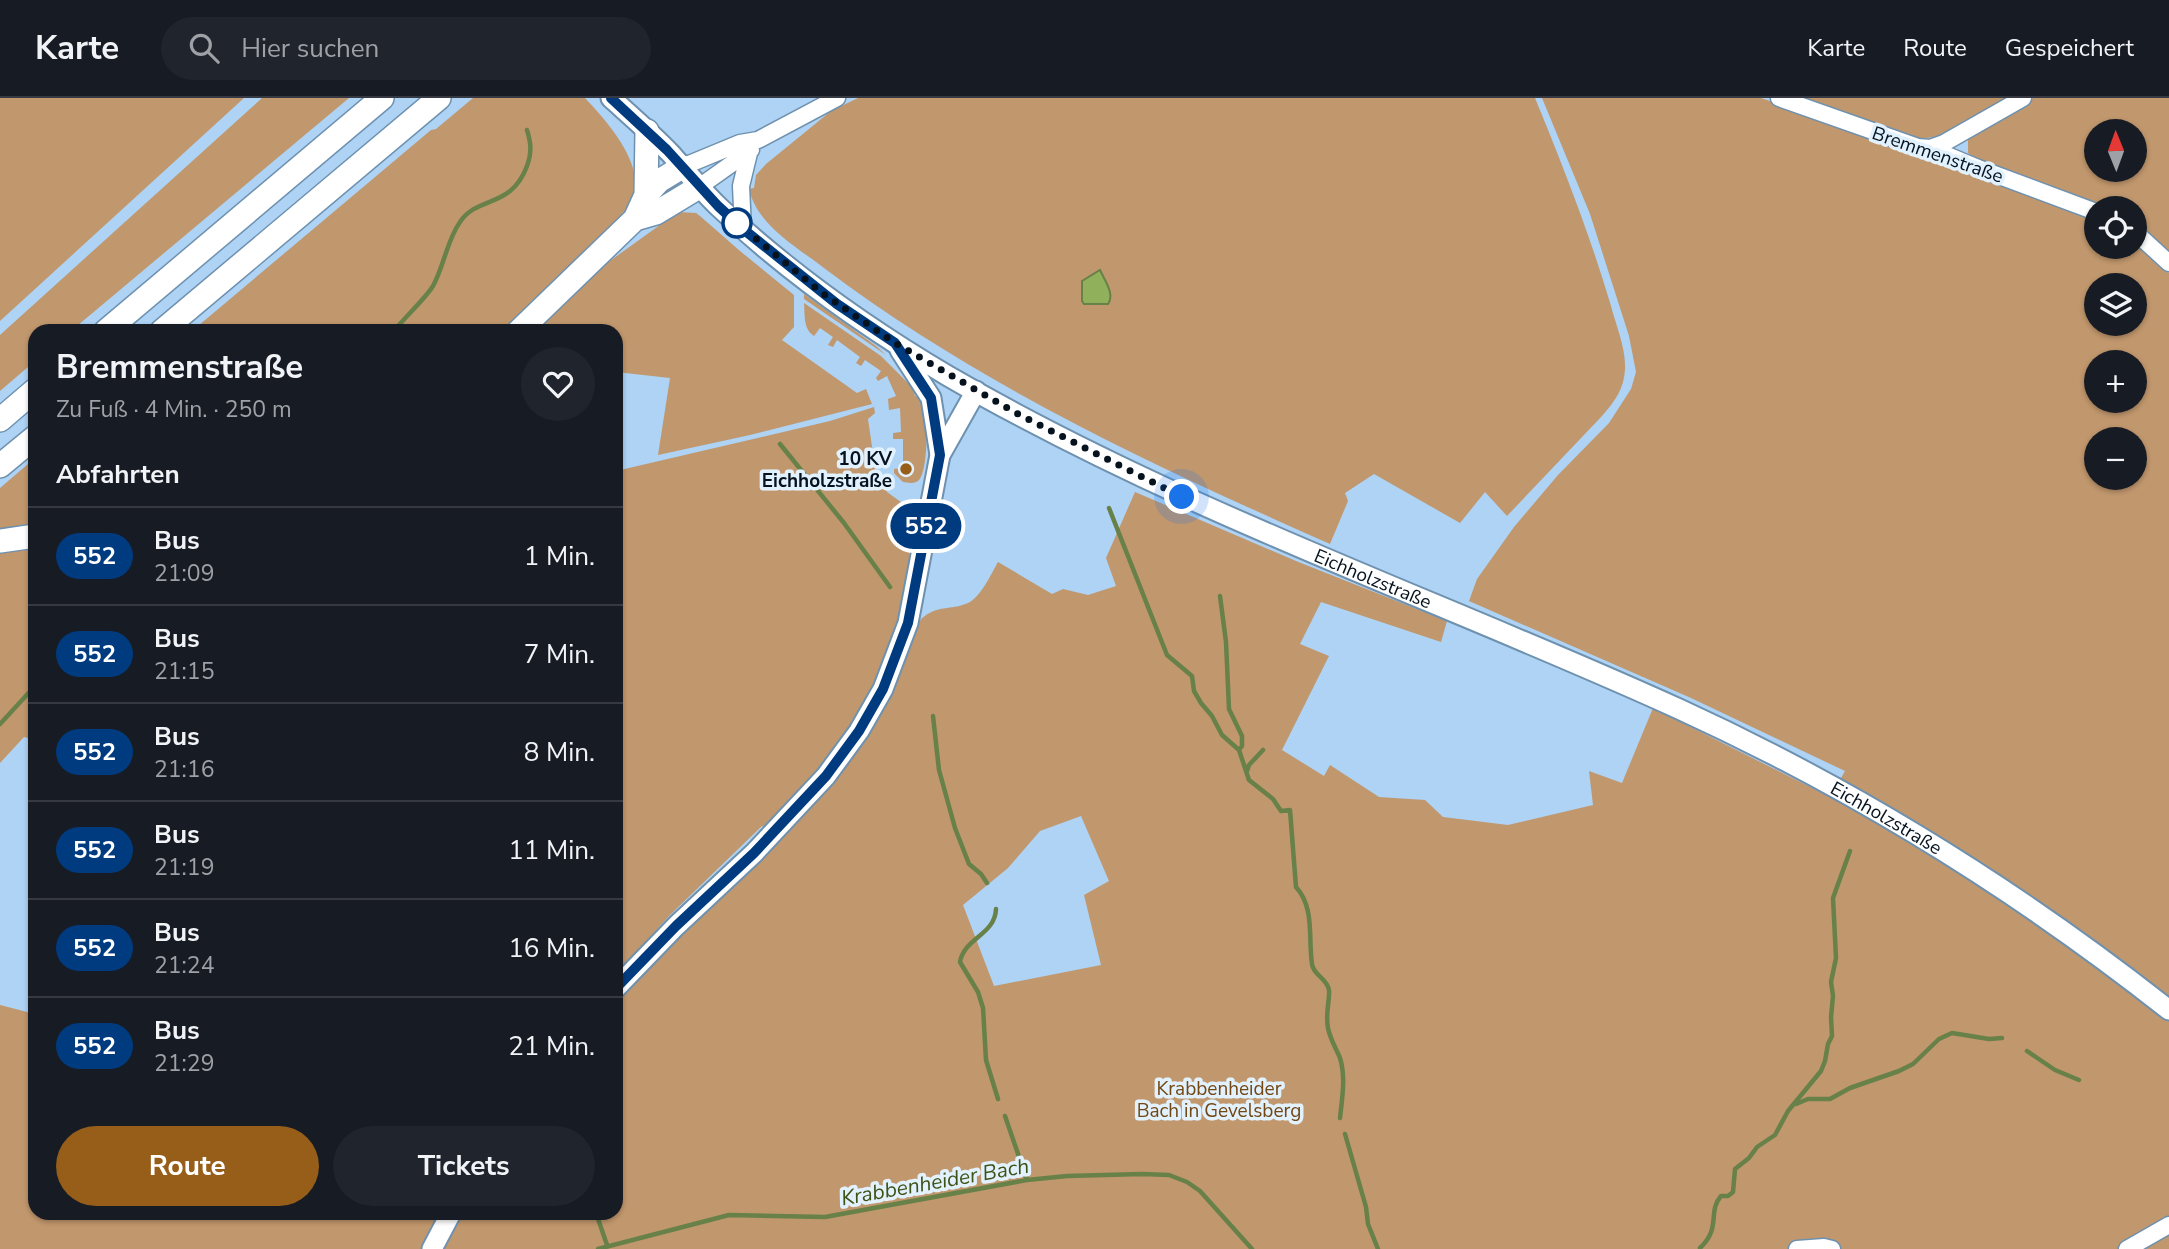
<!DOCTYPE html>
<html lang="de">
<meta charset="utf-8">
<style>
body{margin:0;font-family:"Nunito Sans",sans-serif;background:#20242c;color:#f1f3f6;height:100vh;display:flex;flex-direction:column;font-size:26px;white-space:nowrap}
*{box-sizing:border-box;margin:0}
p{font-size:23px;color:#9ea1a6}
.icon{flex:none;width:38px;height:38px;fill:none;stroke:currentColor;stroke-width:2;stroke-linecap:round;stroke-linejoin:round}
.map{position:relative;flex:1;overflow:hidden}
.drawer{position:absolute;left:28px;top:226px;width:595px;height:896px;display:flex;flex-direction:column;background:#171b24;border-radius:21px;box-shadow:0 2px 5px #0004}
.drawer>*{flex:none}
.badge{padding:0 14px;border-radius:23px;font-size:24px;line-height:46px}
.needle{width:46px;rotate:359deg}
.controls{position:absolute;left:2084px;top:21px;display:grid;gap:14px}
.controls a{display:grid;place-items:center;width:63px;height:63px;border-radius:50%;background:#171b24;box-shadow:0 2px 5px #0004;font-size:35px}
.you{position:absolute;width:35px;height:35px;margin:-18px;border:5px solid #fff;border-radius:50%;background:#1a73e8;box-shadow:0 0 0 10px #1a73e833}
.map>.badge{position:absolute;translate:-50% -50%;box-shadow:0 0 0 4px #fff}
h2{padding:0 28px;font-size:26px;line-height:63px}
.round{display:grid;place-items:center;flex:none;width:74px;height:74px;border-radius:37px;background:#20242c}
.summary{display:flex;align-items:center;justify-content:space-between;height:119px;padding:0 28px}
h1{font-size:33px;font-weight:700;line-height:52px}
.cta{display:flex;gap:14px;margin-top:auto;padding:14px 28px}
.cta a{flex:1;height:80px;border-radius:42px;background:#975e1a;color:#fff;font-size:28px;font-weight:700;line-height:80px;text-align:center}
.cta a+a{background:#20242c;color:#f1f3f6}
ul{padding:0;list-style:none}
li{display:flex;align-items:center;gap:21px;height:98px;padding:0 28px;border-top:2px solid #363941}
li div{flex:1}
li b{display:block;font-size:26px}
li em{font-style:normal}
li .badge{min-width:77px;font-weight:700;text-align:center}
header{display:flex;align-items:center;gap:42px;box-sizing:border-box;height:98px;padding:0 35px;background:#171b24;border-bottom:2px solid #363941}
header strong{font-size:33px}
nav{display:flex;gap:38px;margin-inline-start:auto;font-size:24px}
.search{width:490px;height:63px;background:#20242c;display:flex;align-items:center;gap:18px;box-sizing:border-box;padding:0 24px;border-radius:38px;color:#9ea1a6;font-size:26px}
.map>svg:first-child{display:block}
.green{fill:#c1976d;fill-rule:evenodd}
.water{fill:#91b05b;stroke:#678149;stroke-width:2}
.lines{fill:none;stroke-linecap:round;stroke-linejoin:round}
.stream{stroke:#678149;stroke-width:4.5}
.minor-casing{stroke:#6e91af;stroke-width:19}
.major-casing{stroke:#6e91af;stroke-width:23}
.highway-casing{stroke:#6e91af;stroke-width:26}
.minor{stroke:#fff;stroke-width:16}
.major{stroke:#fff;stroke-width:19}
.highway{stroke:#fff;stroke-width:23}
.line-casing{stroke:#fff;stroke-width:16}
.line{stroke:#003b80;stroke-width:10}
.walk{stroke:#06131f;stroke-width:7;stroke-dasharray:0 12.6}
.stop-dot{fill:#fff;stroke:#003b80;stroke-width:3.5}
.poi-dot{fill:#975e1a;stroke:#e2f1fe;stroke-width:2.5}
.labels{text-anchor:middle;stroke-width:7;stroke-linejoin:round;paint-order:stroke}
.street-label{font-size:19px;fill:#06131f;stroke:#e2f1fe}
.poi-label{font-size:19px;font-weight:bold;fill:#06131f;stroke:#e2f1fe;text-anchor:end}
.park-label{font-size:19px;fill:#734712;stroke:#e2f1fe}
.water-label{font-size:21px;font-style:italic;fill:#3e5215;stroke:#e2f1fe}
</style>
<header>
<strong>Karte</strong>
<div class="search"><svg class="icon" aria-label="search" viewBox="0 0 24 24"><circle cx="10" cy="10" r="6"/><path d="M15 15l6 6"/></svg>Hier suchen</div>
<nav><a>Karte</a><a>Route</a><a>Gespeichert</a></nav>
</header>
<div class="map">
<svg width="2169" height="1151" viewBox="0 0 2169 1151">
<rect width="100%" height="100%" fill="#aed3f4"/>
<path class="green" d="M0,0h244l-244,223z
M262,0h87l-278,233h-36v30l-35,30v-56z
M473,0h112c19,20 47,52 50,80l4,1 -4,20 -15,17 -117,115h-311l239,-201 5,-1z
M858,0h677c28,68 55,137 76,208 5,20 15,42 14,63 -1,20 -10,32 -23,47l-95,100 -22,-24 -25,31 -86,-49 -29,19 3,8 -18,43c-176,-78 -351,-159 -506,-276 -27,-21 -67,-43 -75,-79l5,-1 2,-13 10,-11 65,-53z
M1542,0h219l155,53 180,68v28h39v-8l34,34v976h-1728l21,-36h154v-216l222,-223 45,-64 38,-91c17,-15 29,-8 47,-16 13,-6 23,-29 30,-41l54,32 11,-5 25,6 28,-9 -10,-28 29,-66 161,69 151,60 -6,21 -120,-40 -21,42 29,12 -47,94 42,26 6,-11 49,32 46,3 18,17 65,8 85,-20 -4,-34 33,12 31,-75 177,89 15,-26 -154,-73 -222,-97 8,-22 37,-52 44,-52 51,-52 22,-34 5,-17 -7,-36 -39,-122zM2096,187h39v39h-39zM2096,264h39v39h-39zM2096,341h39v39h-39zM1081,718l28,65 -25,14 17,70 -107,21 -31,-81 45,-37 32,-37z
M1793,0h219c-29,17 -63,41 -97,41z
M2033,0h136v158l-34,-29v-19h-33l-118,-43 -16,-12v-15zM2096,33h39v39h-39z
M678,114l18,1 4,3 40,35 54,44v32l-12,13 75,53 9,-4 6,15 -122,31 -92,20 12,-77 -54,-6v-41h-86l52,-50z
M804,196l72,52 10,9 -82,-56z
M804,205l77,53 36,36 -3,3c4,2 8,6 10,12 4,12 4,63 -5,73 -4,4 -10,3 -16,2l-9,-9v-4l9,-1v-29h-10v-6l8,-1 -1,-24 -11,2 -1,-11 8,-3 -9,-20 -9,5 -2,-3 5,-7 -16,-11 -4,6 -5,-3 4,-6 -23,-17 -4,7 -5,-2 5,-8 -13,-9 -6,8c-11,-7 -9,-21 -10,-33z
M874,309l1,6 -7,6 8,55 11,18 25,18 -4,67 -10,50 -18,52 -54,86 -59,65 -5,-4 -93,90 -53,59v-148l5,-1 -5,-25v-330l214,-50z
M35,360v69l-35,6v-45z
M35,444v198l-11,-3 -24,26v-214z
M0,907l35,9v199h407l-20,36h-422z"/>
<path class="water" d="M1100,172c5,11 15,24 8,34h-24l-2,-3v-20z"/>
<g class="lines">
<path class="stream" d="M394,233c10,-13 31,-32 39,-45 11,-20 14,-46 27,-64 18,-27 51,-13 67,-56 5,-14 4,-23 0,-36
M780,346l64,79 46,64
M1109,410l58,147 25,21 2,15 7,12 11,13 10,19 17,15 10,30 24,19 8,12 9,-1 6,77c19,21 12,50 16,77 1,11 15,14 17,26 1,11 -4,23 -1,38 2,11 8,20 12,30 6,19 2,41 0,60
M1220,498l6,46 3,67 13,27v10l-3,4
M933,618l6,54 16,58 14,36 12,10 6,9
M0,626l35,-38
M1247,673l2,-6 14,-15
M996,811c-1,26 -32,29 -36,53l18,30 5,16 3,52 12,39
M2027,953l28,19 24,10
M1796,1006l12,-5h22l20,-11 49,-17 14,-7 26,-25 13,-6 37,6 13,-1
M1005,1018l22,64
M1345,1036l21,73 2,17 10,25
M596,1115l11,32
M1700,1150c22,-21 7,-36 21,-52h7l5,-4 2,-23 14,-11 8,-11 18,-12 13,-24 33,-40 4,-10 3,-17 4,-8 -1,-19 2,-21 -2,-14 5,-24 -3,-60 17,-47
M598,1151l131,-34 96,2 202,-37 40,-4 75,-2 27,1 18,7 13,9 52,58"/>
<g class="minor-casing">
<path id="minor" d="M1779,0l139,49 12,1 48,20 118,44
M1930,50l14,-5 79,-45
M682,69l58,-24 18,-3 79,-42
M699,89l52,-37
M743,131l-2,-43 8,-33
M2135,134l34,31
M1797,1151l27,-2 8,2
M2127,1151l42,-24"/>
</g>
<g class="major-casing">
<g id="major">
<path id="s1" d="M611,0c20,18 41,36 60,56 16,18 31,37 49,54 69,65 147,120 228,168 233,135 487,222 731,333 175,80 339,182 490,301"/>
<path d="M900,252l31,48 9,57"/>
<path d="M616,890l60,-62 78,-73 72,-77 33,-45 24,-42 25,-66 32,-168 36,-64"/>
<path d="M432,1151l19,-36"/>
</g>
</g>
<g class="highway-casing">
<path id="highway" d="M646,97l13,-14 23,-14
M635,121l21,-6 43,-26
M106,233l276,-233
M162,233l277,-233
M519,233l116,-112 11,-24 1,-64
M0,322l35,-30
M0,368l35,-29
M0,443l35,-5"/>
</g>
<use href="#minor" class="minor"/>
<use href="#major" class="major"/>
<use href="#highway" class="highway"/>
</g>
<g class="lines">
<g class="line-casing">
<path id="line" d="M611,0l56,52 51,56 25,23 94,75 58,39 36,55 9,57 -32,168 -25,66 -24,42 -33,45 -72,77 -78,73 -60,62"/>
</g>
<use href="#line" class="line"/>
<path class="walk" d="M737,125l85,70 73,50 121,70 166,84"/>
</g>
<circle class="stop-dot" cx="737" cy="125" r="14"/>
<circle class="poi-dot" cx="906" cy="371" r="7"/>
<g class="labels">
<g class="street-label">
<text transform="translate(1938 56) rotate(19)" y="7">Bremmenstraße</text>
<text dy="7" stroke="none"><textPath href="#s1" startOffset="910">Eichholzstraße</textPath></text>
<text dy="7" stroke="none"><textPath href="#s1" startOffset="1477">Eichholzstraße</textPath></text>
</g>
<g class="poi-label">
<text x="892" y="367">10 KV<tspan x="892" dy="22">Eichholzstraße</tspan></text>
</g>
<g class="park-label">
<text x="1219" y="997">Krabbenheider<tspan x="1219" dy="22">Bach in Gevelsberg</tspan></text>
</g>
<g class="water-label">
<text transform="translate(935 1084) rotate(-10)" y="7">Krabbenheider Bach</text>
</g>
</g>
</svg>
<div class="controls">
<a><svg class="needle" viewBox="-14 -14 28 28"><path d="M0-13l5 13h-10z" fill="#e53935"/><path d="M0 13l5-13h-10z" fill="#9ea1a6"/></svg></a>
<a><svg class="icon" aria-label="locate" viewBox="0 0 24 24"><circle cx="12" cy="12" r="6"/><path d="M12 2v4M12 18v4M2 12h4M18 12h4"/></svg></a>
<a><svg class="icon" aria-label="layers" viewBox="0 0 24 24"><path d="M12 4l9 5-9 5-9-5zM3 14l9 5 9-5"/></svg></a>
<a>+</a>
<a>−</a>
</div>
<div class="you" style="left:1182px;top:399px"></div>
<b class="badge" style="left:926px;top:428px;background:#003b80;color:#fff">552</b>
<section class="drawer">
<div class="summary"><div><h1>Bremmenstraße</h1><p>Zu Fuß · 4 Min. · 250 m</p></div><a class="round"><svg class="icon" aria-label="heart" viewBox="0 0 24 24"><path d="M12 20l-8-8c-3-5 5-10 8-4 3-6 11-1 8 4z"/></svg></a></div>
<h2>Abfahrten</h2>
<ul>
<li><span class="badge" style="background:#003b80;color:#fff">552</span><div><b>Bus</b><p>21:09</p></div><em>1 Min.</em></li>
<li><span class="badge" style="background:#003b80;color:#fff">552</span><div><b>Bus</b><p>21:15</p></div><em>7 Min.</em></li>
<li><span class="badge" style="background:#003b80;color:#fff">552</span><div><b>Bus</b><p>21:16</p></div><em>8 Min.</em></li>
<li><span class="badge" style="background:#003b80;color:#fff">552</span><div><b>Bus</b><p>21:19</p></div><em>11 Min.</em></li>
<li><span class="badge" style="background:#003b80;color:#fff">552</span><div><b>Bus</b><p>21:24</p></div><em>16 Min.</em></li>
<li><span class="badge" style="background:#003b80;color:#fff">552</span><div><b>Bus</b><p>21:29</p></div><em>21 Min.</em></li>
</ul>
<div class="cta"><a>Route</a><a>Tickets</a></div>
</section>
</div>
